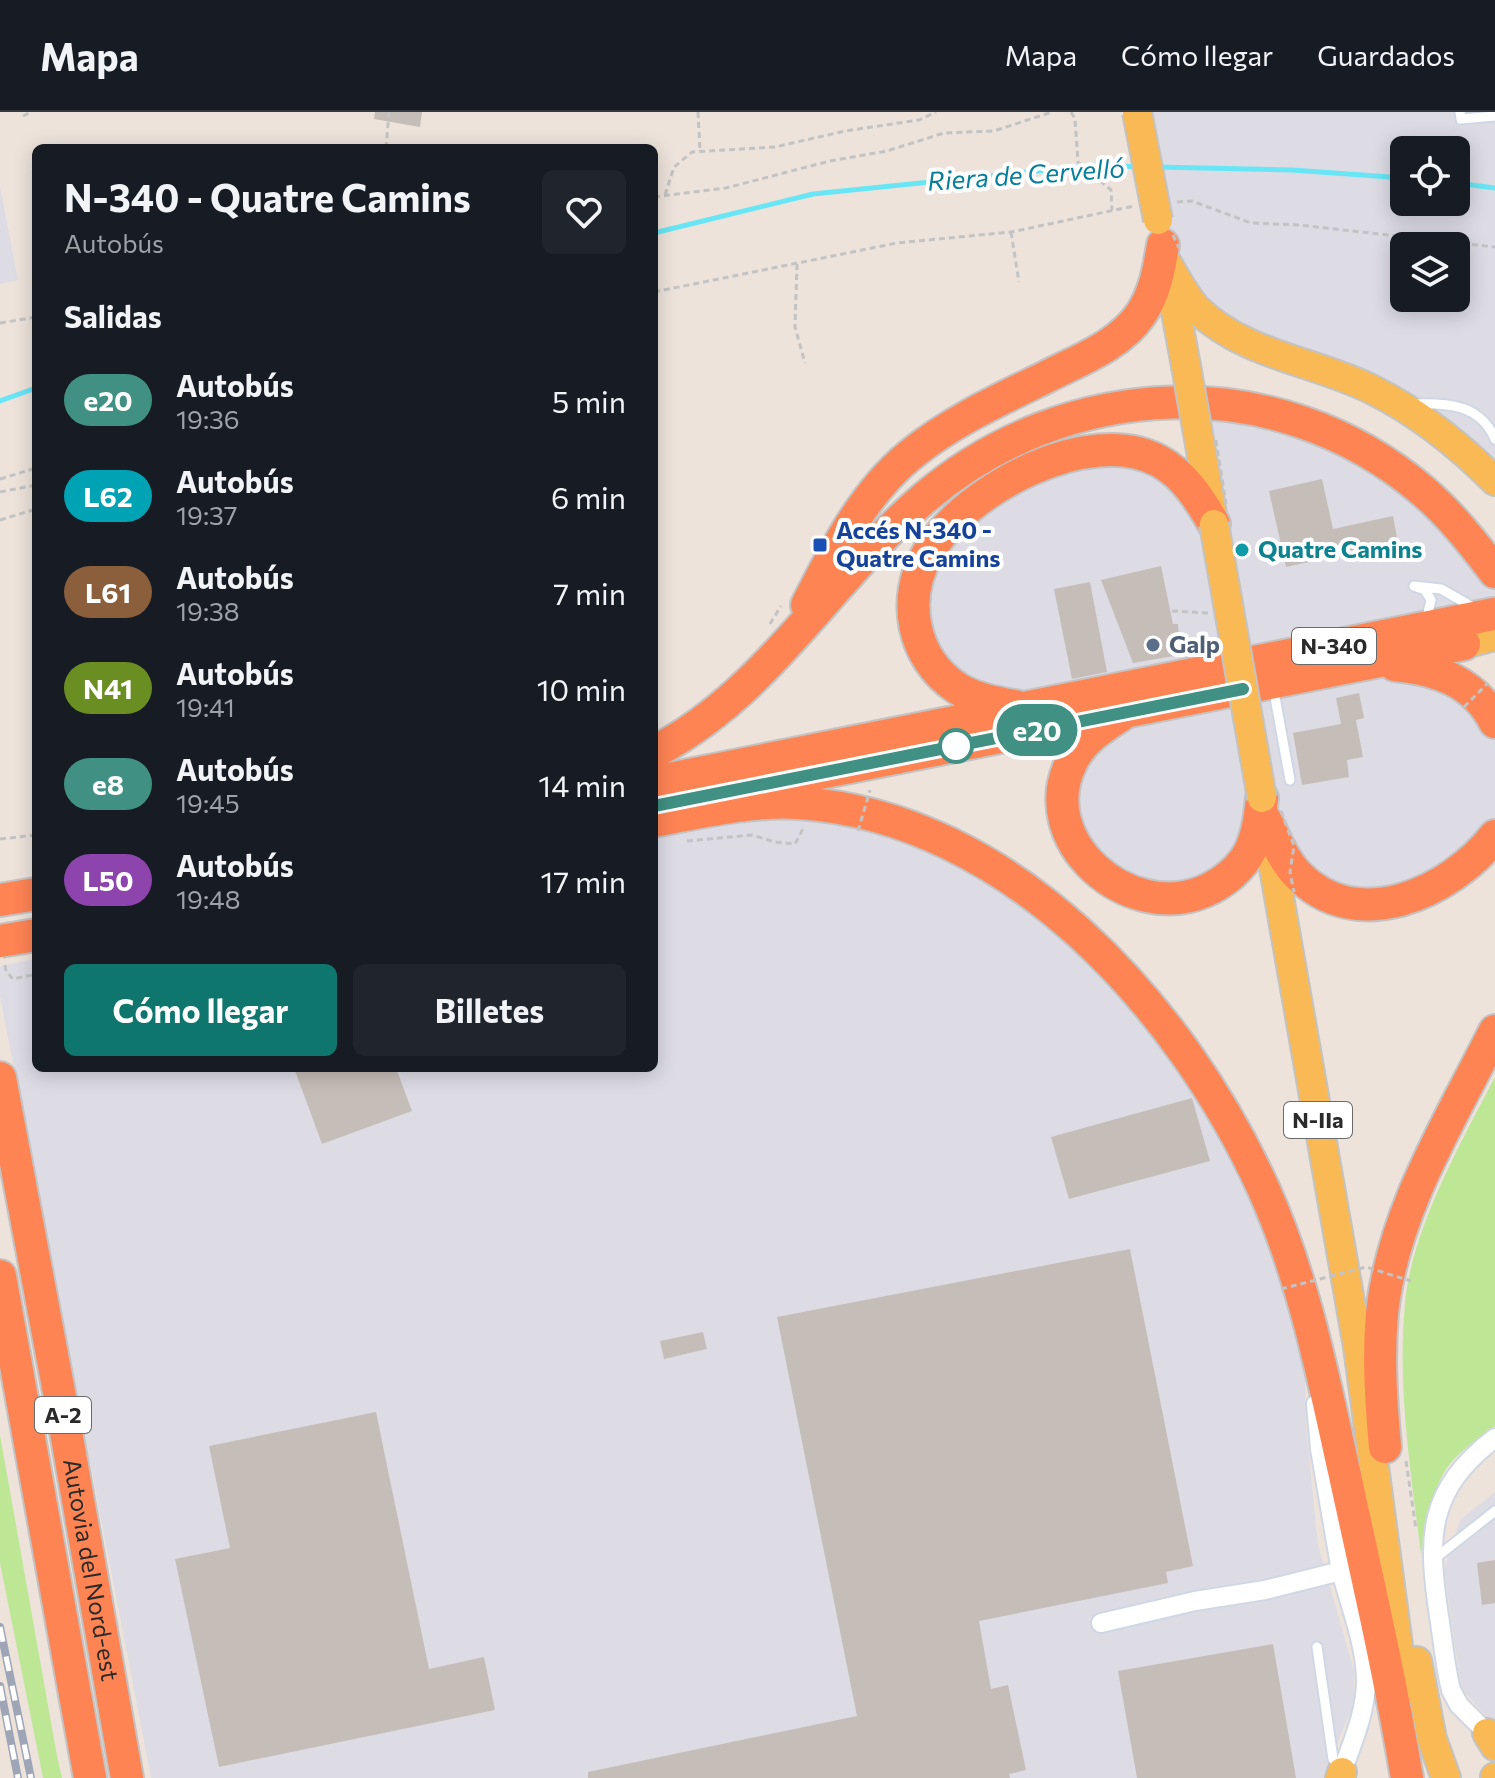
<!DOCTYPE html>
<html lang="es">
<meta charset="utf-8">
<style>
body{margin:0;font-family:Commissioner,sans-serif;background:#20242c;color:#f1f3f6;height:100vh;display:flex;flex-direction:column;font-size:30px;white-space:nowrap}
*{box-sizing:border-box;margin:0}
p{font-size:26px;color:#9ea1a6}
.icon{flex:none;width:44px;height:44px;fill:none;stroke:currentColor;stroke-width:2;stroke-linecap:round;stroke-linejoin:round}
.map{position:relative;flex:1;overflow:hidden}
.panel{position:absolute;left:32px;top:32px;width:626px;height:928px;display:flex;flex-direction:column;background:#171b24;border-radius:12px;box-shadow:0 4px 20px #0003}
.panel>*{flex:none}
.badge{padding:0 16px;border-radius:26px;font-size:28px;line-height:52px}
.buttons{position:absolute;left:1390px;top:24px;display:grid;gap:16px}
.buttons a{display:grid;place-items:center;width:80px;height:80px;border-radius:12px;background:#171b24;box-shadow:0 4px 20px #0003;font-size:40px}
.map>.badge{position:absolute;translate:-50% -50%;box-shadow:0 0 0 4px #fff}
h2{padding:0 32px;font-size:30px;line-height:72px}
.round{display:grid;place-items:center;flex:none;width:84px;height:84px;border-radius:12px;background:#20242c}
.overview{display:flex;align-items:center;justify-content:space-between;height:136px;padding:0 32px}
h1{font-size:38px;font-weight:700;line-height:60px}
.action{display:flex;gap:16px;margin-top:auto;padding:16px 32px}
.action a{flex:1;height:92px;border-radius:12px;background:#0f766e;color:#fff;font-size:32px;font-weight:700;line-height:92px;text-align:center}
.action a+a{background:#20242c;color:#f1f3f6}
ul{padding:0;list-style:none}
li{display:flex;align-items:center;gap:24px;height:96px;padding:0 32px}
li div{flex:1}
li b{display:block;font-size:30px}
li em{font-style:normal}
li .badge{min-width:88px;font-weight:700;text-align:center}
header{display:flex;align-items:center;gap:48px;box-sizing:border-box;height:112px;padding:0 40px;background:#171b24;border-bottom:2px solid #363941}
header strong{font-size:38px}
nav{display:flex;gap:44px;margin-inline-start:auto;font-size:28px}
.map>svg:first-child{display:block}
.industrial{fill:#dddce5;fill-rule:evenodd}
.green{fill:#bde794}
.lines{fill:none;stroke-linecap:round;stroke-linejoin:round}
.stream{stroke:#68e6f5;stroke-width:5}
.building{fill:#c5bdb8}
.lane-casing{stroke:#d0d7e4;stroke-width:13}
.street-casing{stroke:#d0d7e4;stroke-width:22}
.primary-casing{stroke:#c3c3c3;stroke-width:32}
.highway-casing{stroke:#c3c3c3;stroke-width:36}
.path{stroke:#c3c3c3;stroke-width:3;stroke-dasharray:6 4;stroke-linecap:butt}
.lane{stroke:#fff;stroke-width:9}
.street{stroke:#fff;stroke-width:18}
.primary{stroke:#f9b955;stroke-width:28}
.highway{stroke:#ff8454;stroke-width:32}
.rail-casing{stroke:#9ea5b6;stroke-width:8}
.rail{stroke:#fff;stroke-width:5;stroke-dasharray:15;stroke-linecap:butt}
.primary-bridge-casing{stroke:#c3c3c3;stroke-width:32;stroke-linecap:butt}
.highway-bridge-casing{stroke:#c3c3c3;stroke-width:36;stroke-linecap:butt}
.path-bridge{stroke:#c3c3c3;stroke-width:3;stroke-dasharray:6 4;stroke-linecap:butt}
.primary-bridge{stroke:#f9b955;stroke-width:28}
.highway-bridge{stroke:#ff8454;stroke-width:32}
.line-casing{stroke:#fff;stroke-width:18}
.line{stroke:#409183;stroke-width:12}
.transit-dot{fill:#1a4fb4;stroke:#fff;stroke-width:3}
.culture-dot{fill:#0f9aa8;stroke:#fff;stroke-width:3}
.service-dot{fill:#5c6f8a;stroke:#fff;stroke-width:3}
.stop-dot{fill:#fff;stroke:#409183;stroke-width:4}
.labels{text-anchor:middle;stroke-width:8;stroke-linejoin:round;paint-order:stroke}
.shield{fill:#fff;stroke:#6a6a6a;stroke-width:2}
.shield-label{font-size:22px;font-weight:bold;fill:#2a2a2a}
.transit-label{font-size:24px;font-weight:bold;fill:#164399;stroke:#fff;text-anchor:start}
.culture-label{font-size:24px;font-weight:bold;fill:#0d838f;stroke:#fff;text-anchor:start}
.service-label{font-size:24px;font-weight:bold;fill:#4e5e75;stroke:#fff;text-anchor:start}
.street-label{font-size:24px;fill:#2a2a2a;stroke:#fff}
.water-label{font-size:26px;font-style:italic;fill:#077f9c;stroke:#fff}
</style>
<header>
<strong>Mapa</strong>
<nav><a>Mapa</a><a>Cómo llegar</a><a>Guardados</a></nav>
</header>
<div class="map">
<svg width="1495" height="1666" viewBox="0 0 1495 1666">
<rect width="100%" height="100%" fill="#ede3db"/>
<path class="industrial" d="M1139,0h356v369l-21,-21 -190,-103 -103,-72zM1404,38h52v52h-52zM1404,134h52v52h-52z
M0,75l18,93 -18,4z
M1193,292l138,30 164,138v68l-80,27 80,55v114l-97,65 -150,-47 -86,44 -91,-60 13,-95 -108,-46 -62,-75 38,-100 157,-72 92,52z
M791,706l55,6 84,29 83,44 84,76 69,73 66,106 41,99 32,108 1,67 12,119 36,126v32l-27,66 1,9h-1177l-151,-782v-30l36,-7v109h618v-233l82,-16z
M1495,1380v234l-34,-38 -17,-119 16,-49z"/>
<path class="green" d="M1495,965v349c-13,11 -29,20 -40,32 -24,24 -27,65 -34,96 -10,-82 -24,-166 -16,-250 6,-73 56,-162 90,-227z
M0,1323l57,321 5,22h-19l-43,-215z"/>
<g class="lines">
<path class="stream" d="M1157,55l135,3 112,8
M1456,71l39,5
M654,121l159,-39 284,-29 42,2
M0,289l36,-13"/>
</g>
<path class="building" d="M375,0h47l-2,15 -46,-8z
M1322,367l11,50 60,-13 5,27 -112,24 -17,-76z
M1161,454l12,58h5l2,31 -47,8 -32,-83z
M1090,470l17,90 -35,7 -18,-90z
M1359,581l5,25 -8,2 7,37 -16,3 2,17 -47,8 -9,-52 48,-9 -5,-26z
M294,956h102l16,43 -90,33z
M1192,986l18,63 -141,38 -18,-62z
M1130,1137l63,317 -27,6 2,11 -189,38 12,68 17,-4 18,85 -17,4 1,4h-422v-6l269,-56 -80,-399z
M703,1220l4,17 -43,10 -4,-18z
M376,1300l53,257 55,-12 11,53 -276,57 -44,-208 55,-11 -21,-102z
M1495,1448v43l-13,2 -5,-42z
M1273,1532l23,134h-159l-19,-107z"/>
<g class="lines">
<g class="lane-casing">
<path id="lane" d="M1460,0l1,7 34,-3
M1414,292c34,-1 66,0 81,35
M1426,509l5,-21 -6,-10 -11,-4 27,3 35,20
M1273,574l17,94
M1433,1448l62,-49
M1317,1535l16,112 7,10"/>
</g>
<g class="street-casing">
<path id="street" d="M1316,1292l4,45 21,122
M1101,1511l94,-22 70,-11 76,-19c9,35 25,74 25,110 0,31 -14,62 -24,91
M1487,1621l-28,-28 -8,-15c-6,-24 -8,-49 -12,-74 -12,-79 -12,-126 56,-178"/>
</g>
<g class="primary-casing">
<path id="primary" d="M1167,151c9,15 18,33 30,46 48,47 119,52 176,81 46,23 86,55 122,91
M1170,168l16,86
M1197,316l16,92
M1464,532l31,-8
M1268,722l90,513 46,343
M1417,1549l15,78 14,39
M1487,1621l8,13
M1340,1666l2,-6
M1495,1666v-1"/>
</g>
<g class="highway-casing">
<g id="highway">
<path d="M807,493c28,-54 55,-110 102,-149 41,-34 90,-56 137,-79 33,-17 73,-31 95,-63 14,-21 18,-44 22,-69"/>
<path d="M1395,553c42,4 80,17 100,57"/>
<path d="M1015,594c-20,-3 -41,-7 -58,-18 -45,-30 -56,-89 -29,-135 36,-63 161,-130 231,-92 26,14 41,39 55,63"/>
<path d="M1120,604c-19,12 -38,25 -48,45 -41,80 57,163 133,130 18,-8 36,-22 45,-40 8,-16 10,-35 12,-53"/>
<path d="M654,640c113,-58 174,-171 268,-252 143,-123 354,-134 501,-9 28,24 50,52 72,81"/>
<path d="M654,670l840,-168"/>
<path d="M740,677l724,-145"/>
<path d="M654,709c48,-9 96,-21 145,-18 212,14 383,205 465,387 40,89 59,187 80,281 22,102 46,204 63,307"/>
<path d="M1266,709c9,18 17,38 31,53 60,62 153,19 198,-38"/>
<path d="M0,788l36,-6"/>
<path d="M12,827l24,-4"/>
<path id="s1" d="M0,966l59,314 68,386"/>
<path d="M0,1164l90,502"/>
<path d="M1385,1335c-4,-45 -7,-89 -3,-134 11,-102 68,-192 113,-282"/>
</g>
</g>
<path class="path" d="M698,0l2,38
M1071,0l4,7 3,43 33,28 1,20
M23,4l8,-4
M386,36l3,-36
M665,83l9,-28 18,-15 83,-5 70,-16 74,-11 17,-8
M654,85l72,-9 104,-27 57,-10 57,-18 50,-2 58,-19
M1177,90l15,-1 59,22 48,2 196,22
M1011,120l8,50
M797,152l-2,63 10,36
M654,180l243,-49 114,-11 123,-26
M0,211l36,-6
M0,367l36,-11
M0,380l36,-7
M0,408l36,-11
M1172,499l36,2
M770,512l11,-18
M0,727l36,-4
M687,729l65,-6 23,7 20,2 9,-17
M5,853l1,6 7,8 23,-5
M1406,1349l10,68"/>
<use href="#lane" class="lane"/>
<use href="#street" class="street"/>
<use href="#primary" class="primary"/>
<use href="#highway" class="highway"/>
<g class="rail-casing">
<path id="rail" d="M0,1515l31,151
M0,1574l18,92"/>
</g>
<use href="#rail" class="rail"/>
<g class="primary-bridge-casing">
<path id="primary-bridge" d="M1137,0l21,108
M1186,254l11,62
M1214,412l48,274"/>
</g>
<g class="highway-bridge-casing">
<path id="highway-bridge" d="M0,829l12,-2"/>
</g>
<path class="path-bridge" d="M1173,123l6,13
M1216,328l10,64
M1464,595l24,-24
M1281,699l13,35 -4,26 4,20
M858,719l12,-41
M1281,1177l85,-22 45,14"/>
<use href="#primary-bridge" class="primary-bridge"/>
<use href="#highway-bridge" class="highway-bridge"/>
</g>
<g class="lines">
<g class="line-casing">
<path id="line" d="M654,694l589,-117"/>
</g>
<use href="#line" class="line"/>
</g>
<rect class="transit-dot" x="812" y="425" width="16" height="16" rx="4"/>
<circle class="culture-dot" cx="1242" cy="438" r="8"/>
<circle class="service-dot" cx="1153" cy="533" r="8"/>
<circle class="stop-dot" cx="956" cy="634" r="16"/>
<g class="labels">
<g class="shield">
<rect x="1292" y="516" width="84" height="36" rx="6"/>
<rect x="1284" y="990" width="68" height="36" rx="6"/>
<rect x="35" y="1285" width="56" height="36" rx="6"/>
</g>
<g class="shield-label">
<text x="1334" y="542">N-340</text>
<text x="1318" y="1016">N-IIa</text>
<text x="63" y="1311">A-2</text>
</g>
<g class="transit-label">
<text x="836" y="427">Accés N-340 -<tspan x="836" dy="28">Quatre Camins</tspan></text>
</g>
<g class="culture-label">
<text x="1258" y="446">Quatre Camins</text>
</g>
<g class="service-label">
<text x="1169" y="541">Galp</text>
</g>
<g class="street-label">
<text dy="8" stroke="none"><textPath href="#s1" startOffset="500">Autovia del Nord-est</textPath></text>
</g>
<g class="water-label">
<text transform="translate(1026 63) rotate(-4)" y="9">Riera de Cervelló</text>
</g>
</g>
</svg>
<div class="buttons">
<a><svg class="icon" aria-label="locate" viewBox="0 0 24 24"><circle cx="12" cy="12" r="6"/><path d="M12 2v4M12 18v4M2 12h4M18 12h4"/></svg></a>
<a><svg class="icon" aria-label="layers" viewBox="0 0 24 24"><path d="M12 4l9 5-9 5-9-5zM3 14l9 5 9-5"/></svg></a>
</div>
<b class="badge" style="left:1037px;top:618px;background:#409183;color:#fff">e20</b>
<section class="panel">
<div class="overview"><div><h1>N-340 - Quatre Camins</h1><p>Autobús</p></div><a class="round"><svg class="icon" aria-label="heart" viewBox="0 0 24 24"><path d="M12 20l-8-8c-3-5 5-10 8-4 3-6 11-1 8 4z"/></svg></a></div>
<h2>Salidas</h2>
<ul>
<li><span class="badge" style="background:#409183;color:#fff">e20</span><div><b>Autobús</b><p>19:36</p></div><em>5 min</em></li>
<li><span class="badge" style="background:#00a3b4;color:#fff">L62</span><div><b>Autobús</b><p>19:37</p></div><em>6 min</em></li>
<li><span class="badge" style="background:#8b5e3c;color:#fff">L61</span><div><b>Autobús</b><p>19:38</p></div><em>7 min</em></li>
<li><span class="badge" style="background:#6b8e23;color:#fff">N41</span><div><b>Autobús</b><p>19:41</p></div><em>10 min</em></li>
<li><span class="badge" style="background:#409183;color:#fff">e8</span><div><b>Autobús</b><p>19:45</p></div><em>14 min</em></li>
<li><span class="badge" style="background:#8e44ad;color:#fff">L50</span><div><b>Autobús</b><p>19:48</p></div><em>17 min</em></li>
</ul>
<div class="action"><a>Cómo llegar</a><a>Billetes</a></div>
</section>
</div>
